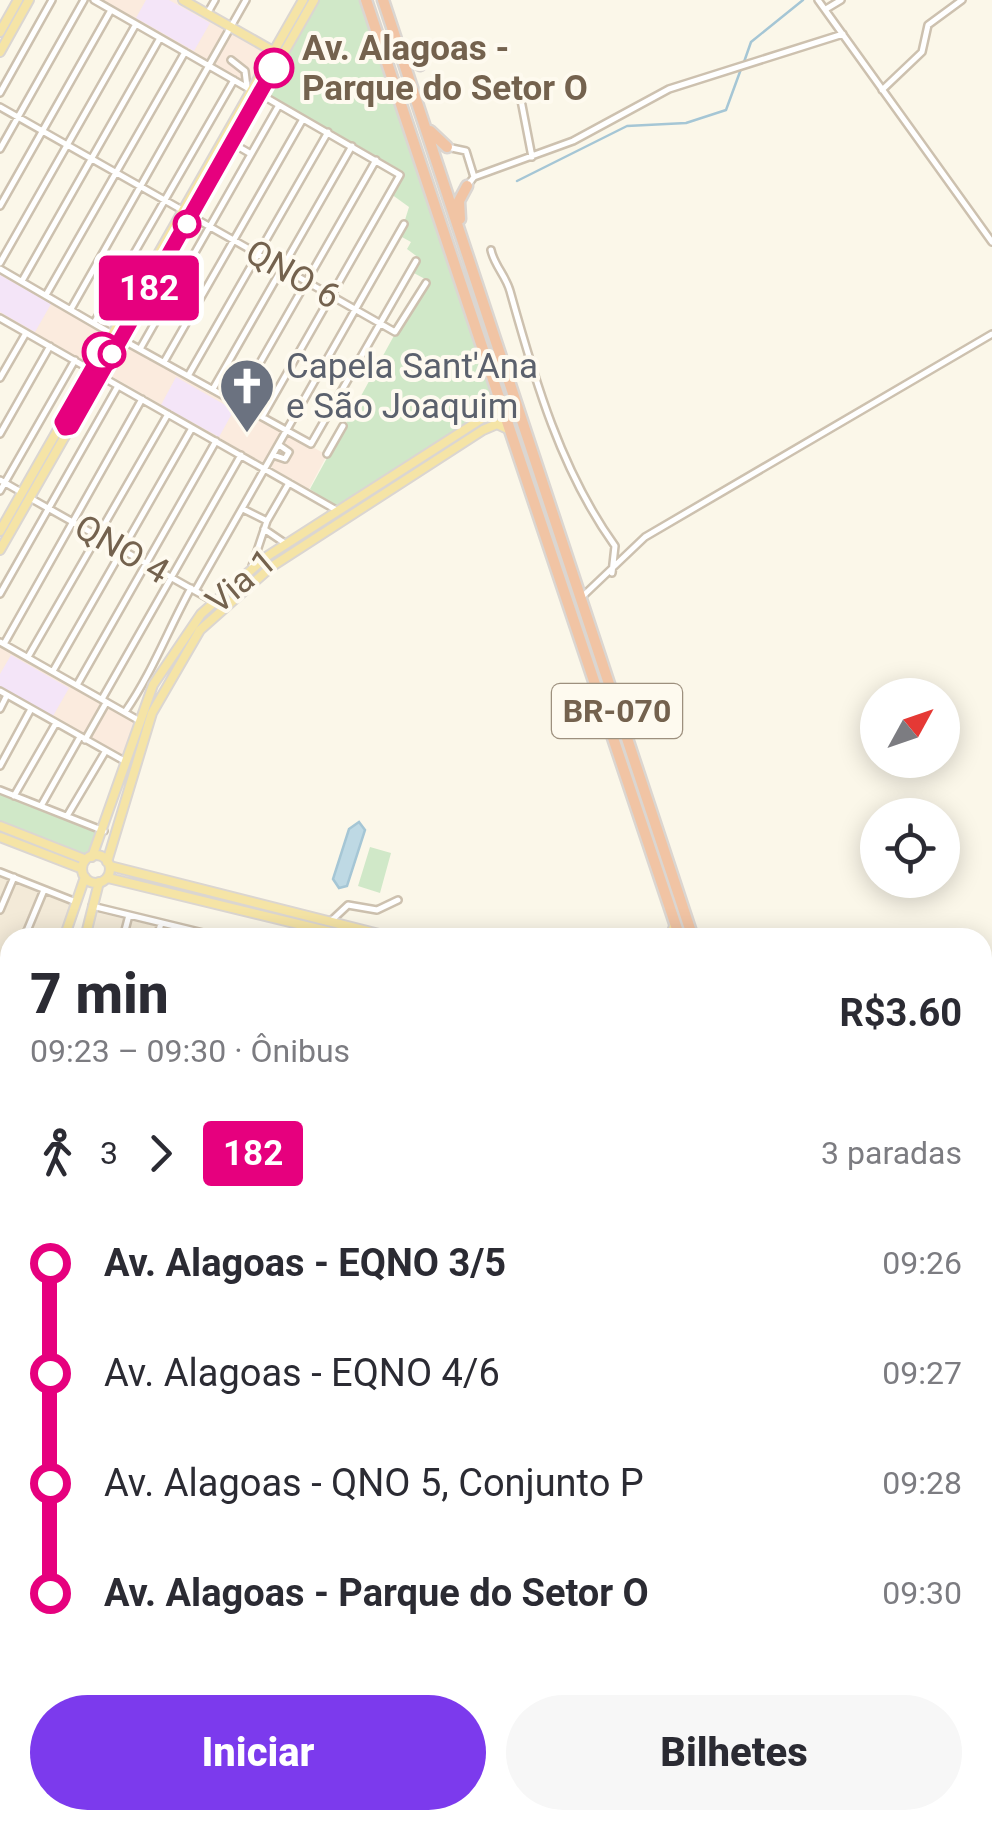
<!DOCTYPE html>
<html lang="pt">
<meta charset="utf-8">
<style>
body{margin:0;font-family:Roboto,sans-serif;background:#f7f7f7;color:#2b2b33;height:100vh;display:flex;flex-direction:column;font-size:38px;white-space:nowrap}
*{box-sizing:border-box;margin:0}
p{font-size:32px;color:#7c7c81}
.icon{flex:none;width:55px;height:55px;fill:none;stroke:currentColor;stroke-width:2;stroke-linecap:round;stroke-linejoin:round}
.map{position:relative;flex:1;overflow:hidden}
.side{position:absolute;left:0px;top:928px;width:992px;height:902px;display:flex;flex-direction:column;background:#fff;border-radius:30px 30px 0 0;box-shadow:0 5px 25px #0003}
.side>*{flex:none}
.badge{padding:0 20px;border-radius:8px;font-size:35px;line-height:65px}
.needle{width:65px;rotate:50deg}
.buttons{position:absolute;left:860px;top:678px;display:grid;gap:20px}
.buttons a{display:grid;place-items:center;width:100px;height:100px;border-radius:50%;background:#fff;box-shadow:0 5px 25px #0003;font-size:50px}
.map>.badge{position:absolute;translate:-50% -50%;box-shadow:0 0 0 5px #fff}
.legs{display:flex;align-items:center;gap:15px;height:110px;padding:0 30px;font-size:32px}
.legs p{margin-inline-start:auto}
.headline{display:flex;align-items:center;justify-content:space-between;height:170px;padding:0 30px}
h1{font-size:55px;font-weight:800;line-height:75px}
.cta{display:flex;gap:20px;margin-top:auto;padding:20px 30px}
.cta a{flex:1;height:115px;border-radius:60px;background:#7c3aed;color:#fff;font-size:40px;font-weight:800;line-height:115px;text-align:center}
.cta a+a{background:#f7f7f7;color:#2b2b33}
ul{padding:0 30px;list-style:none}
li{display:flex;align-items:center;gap:35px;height:110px;font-size:38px}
li i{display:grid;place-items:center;width:15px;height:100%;margin:0 12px;background:currentColor}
li i::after{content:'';width:25px;height:25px;margin:-12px;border:8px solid;border-radius:50%;background:#fff}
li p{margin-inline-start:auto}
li:first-child i{background:linear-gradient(#0000 50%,currentColor 0)}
li:last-child i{background:linear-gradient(currentColor 50%,#0000 0)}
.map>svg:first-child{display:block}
.residential{fill:#f3ead8}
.commercial{fill:#fbebde}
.education{fill:#f4e5f8}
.green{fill:#d0e8c8}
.water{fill:#bed9e4;stroke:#a5c6d5;stroke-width:2.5}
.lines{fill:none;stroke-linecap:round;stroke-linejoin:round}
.stream{stroke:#a5c6d5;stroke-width:2.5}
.minor-casing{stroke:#cdc1af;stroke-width:10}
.major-casing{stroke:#dbd6d1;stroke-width:12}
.highway-casing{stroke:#dbd6d1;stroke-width:15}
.minor{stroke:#fff;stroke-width:5}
.major{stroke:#f5e4a6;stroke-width:8}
.highway{stroke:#f1c4a4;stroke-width:10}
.line-1-casing{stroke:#fff;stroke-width:22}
.line-1{stroke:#e6007e;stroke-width:15}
.stop-1-dot{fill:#fff;stroke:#e6007e;stroke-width:5}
.labels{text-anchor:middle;stroke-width:8;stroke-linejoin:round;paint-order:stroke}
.shield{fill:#fefaef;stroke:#9d907e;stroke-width:2.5}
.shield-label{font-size:32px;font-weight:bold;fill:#74624e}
.stop-label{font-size:35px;font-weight:bold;fill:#74624e;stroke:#fefaef;text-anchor:start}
.street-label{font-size:35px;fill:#74624e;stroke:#fefaef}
.worship-label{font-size:35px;fill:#5b616d;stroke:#fefaef;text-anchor:start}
</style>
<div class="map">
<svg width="992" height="1828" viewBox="0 0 992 1828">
<rect width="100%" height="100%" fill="#fbf7e9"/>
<path class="residential" d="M0,875l73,29 -13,33 -50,1v87l-10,-4z
M95,912l108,25 -114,1z
M0,1414l10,2v285l-10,-3z
M0,1750l10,2v68h105l-2,8h-113z"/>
<path class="commercial" d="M99,0h80l90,52 -21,34z
M0,272l110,63 -19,31 -91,-51z
M121,341l206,114 -18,34 -205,-117z
M0,645l135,76 -11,37 -124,-70z"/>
<path class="education" d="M146,0h23l41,23 -16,28 -58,-33z
M0,275l51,29 -16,28 -35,-20z
M176,377l58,33 -15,27 -58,-32z
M11,655l58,33 -16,28 -53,-30v-12z"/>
<path class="green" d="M318,0h46l134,402 -2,6 -159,100 -27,-19 115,-210 -13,-7 7,-14 -12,-9 4,-7 -11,-6 9,-29 -18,-13 13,-22 -139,-80z
M0,793l100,38 -11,25 -89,-32z
M370,847l21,6 -11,40 -22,-7z"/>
<path class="water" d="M359,822l6,8 -18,56 -8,2 -6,-9 16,-50z"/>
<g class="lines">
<path class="stream" d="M744,62l7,-20 52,-42
M517,181l110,-55 59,-3 40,-13 15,-41"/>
<g class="minor-casing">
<path id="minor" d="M94,0l157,90
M818,0l174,242
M826,9l15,-9
M207,14l8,-14
M231,60l14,11 2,16
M882,90l40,-38 6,-27 34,-25
M0,93l52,-93
M260,94l140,81 -138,242
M520,95l12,62
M0,107l182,103
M232,143l19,11
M447,147l19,4 8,26
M0,149l84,-149
M467,186l7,-9 99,-36 96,-52 174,-55
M0,206l111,-196
M191,216l204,116 31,-49
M491,250c3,15 15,26 19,41 25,90 51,180 105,255l-3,27
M0,263l136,-239
M0,269l112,65
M22,281l138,-243
M46,295l139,-243
M71,309l175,-309
M0,318l91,52
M94,323l140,-243
M121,339l190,105 105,-183
M140,349l139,-244
M164,362l139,-243
M99,375l239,136
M188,376l140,-244
M0,378l26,-45
M213,389l139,-243
M237,403l139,-243
M0,434l50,-88
M327,454l16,-28
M273,455l12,4 4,-7 -10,-7
M0,480l21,12
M0,491l75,-131
M30,498l183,103
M243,509l24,12
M264,529l22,15
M252,566l15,-45 22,-38
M195,591l209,-367
M0,594l118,-208
M583,596l62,-59 347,-203
M0,642l138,78
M4,644l138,-245
M28,657l140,-243
M53,671l139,-243
M77,685l139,-244
M0,691l126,71
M102,699l139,-244
M0,709l7,-14
M125,712c27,-39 43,-82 66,-124
M85,740l21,-37
M0,766l31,-57
M0,790l104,41
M14,796l42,-73
M41,806l39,-69
M67,816l38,-64
M0,872l76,30
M92,906l132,32
M0,910l14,-33
M331,921l17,-16 29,5 21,-10
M24,938l20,-48
M123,938l6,-23
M157,938l4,-15
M0,996l10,-23
M0,1025l10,4
M0,1366l10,3
M0,1445l8,-33
M0,1454l10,2
M0,1589l10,-42
M0,1702l10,3
M7,1704l3,-14
M0,1746l10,3
M309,1820l1,8
M512,1820l1,8
M666,1820l1,8
M699,1820l1,8
M734,1820l1,8
M967,1820l3,8
M9,1828l2,-8
M43,1828l2,-8
M77,1828l2,-8
M250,1828l2,-8
M545,1828l97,-8
M838,1828l3,-8
M928,1828l3,-8"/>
</g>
<g class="major-casing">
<path id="major" d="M183,0l90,51
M0,32l18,-32
M0,52l29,-52
M0,531l303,-531
M0,550l314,-550
M0,826l84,33
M0,837l80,31
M82 869a14 14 0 1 1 28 0a14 14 0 1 1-28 0Z
M92,857l61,-172 48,-71 65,-57 231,-148 4,-10
M107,862l45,-149 48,-83 71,-63 212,-137 14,-6 13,6
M110,866l285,72
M108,878l248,60
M64,938l21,-61
M85,938l14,-56
M670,938l5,-15
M0,1100l10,-27
M0,1152l10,3
M0,1245l10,-42
M0,1289l10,-40
M481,1820v8
M496,1820l1,8
M116,1828l2,-8
M126,1828l2,-8"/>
</g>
<g class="highway-casing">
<path id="highway" d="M366,0l314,938
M383,0l310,938
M401,51l19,14
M430,131l17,16
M460,219l-1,-18 8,-15
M982,1805l8,23
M973,1820l2,8"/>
</g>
<use href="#minor" class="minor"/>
<use href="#major" class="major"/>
<use href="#highway" class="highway"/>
</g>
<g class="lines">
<g class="line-1-casing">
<path id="line-1" d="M102,352l-40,70 3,6 6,-1 203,-359"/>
</g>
<use href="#line-1" class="line-1"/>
</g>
<defs>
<g id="church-pin" transform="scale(2.875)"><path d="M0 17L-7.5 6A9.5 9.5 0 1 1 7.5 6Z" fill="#6b7280" stroke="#fefaef"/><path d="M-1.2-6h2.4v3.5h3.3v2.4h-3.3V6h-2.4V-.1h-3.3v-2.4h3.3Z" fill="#fff"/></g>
</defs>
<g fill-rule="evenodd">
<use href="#church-pin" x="247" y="386"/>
</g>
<g class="stop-1-dot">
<circle cx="274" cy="68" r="18"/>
<circle cx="187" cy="224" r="12"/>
<circle cx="102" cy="352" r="18"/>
<circle cx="112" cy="354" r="12"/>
</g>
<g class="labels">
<rect class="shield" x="552" y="684" width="130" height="54" rx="8"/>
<g class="shield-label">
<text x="617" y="722">BR-070</text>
</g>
<g class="stop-label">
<text x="302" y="60">Av. Alagoas -<tspan x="302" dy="40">Parque do Setor O</tspan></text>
</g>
<g class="street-label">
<text transform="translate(293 274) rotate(30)" y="12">QNO 6</text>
<text transform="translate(122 549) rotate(30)" y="12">QNO 4</text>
<text transform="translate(241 581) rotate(-40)" y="12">Via 1</text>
</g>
<g class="worship-label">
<text x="286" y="378">Capela Sant'Ana<tspan x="286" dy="40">e São Joaquim</tspan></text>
</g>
</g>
</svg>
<div class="buttons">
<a><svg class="needle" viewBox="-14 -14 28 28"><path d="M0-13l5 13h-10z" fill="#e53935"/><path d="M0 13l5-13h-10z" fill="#7c7c81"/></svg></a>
<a><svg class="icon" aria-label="locate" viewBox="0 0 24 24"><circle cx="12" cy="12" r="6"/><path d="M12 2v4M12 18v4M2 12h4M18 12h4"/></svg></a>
</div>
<b class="badge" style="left:149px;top:288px;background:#e6007e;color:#fff">182</b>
<section class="side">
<div class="headline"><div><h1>7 min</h1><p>09:23 – 09:30 · Ônibus</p></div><b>R$3.60</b></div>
<div class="legs"><svg class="icon" aria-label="walk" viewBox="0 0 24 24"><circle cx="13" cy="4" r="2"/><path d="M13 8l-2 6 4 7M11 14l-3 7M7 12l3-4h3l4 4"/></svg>3<svg class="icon" aria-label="forward" viewBox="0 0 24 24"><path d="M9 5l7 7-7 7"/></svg><b class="badge" style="background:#e6007e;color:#fff">182</b><p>3 paradas</p></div>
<ul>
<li><i style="color:#e6007e"></i><b>Av. Alagoas - EQNO 3/5</b><p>09:26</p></li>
<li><i style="color:#e6007e"></i><span>Av. Alagoas - EQNO 4/6</span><p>09:27</p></li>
<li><i style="color:#e6007e"></i><span>Av. Alagoas - QNO 5, Conjunto P</span><p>09:28</p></li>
<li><i style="color:#e6007e"></i><b>Av. Alagoas - Parque do Setor O</b><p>09:30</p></li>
</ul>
<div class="cta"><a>Iniciar</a><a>Bilhetes</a></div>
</section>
</div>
